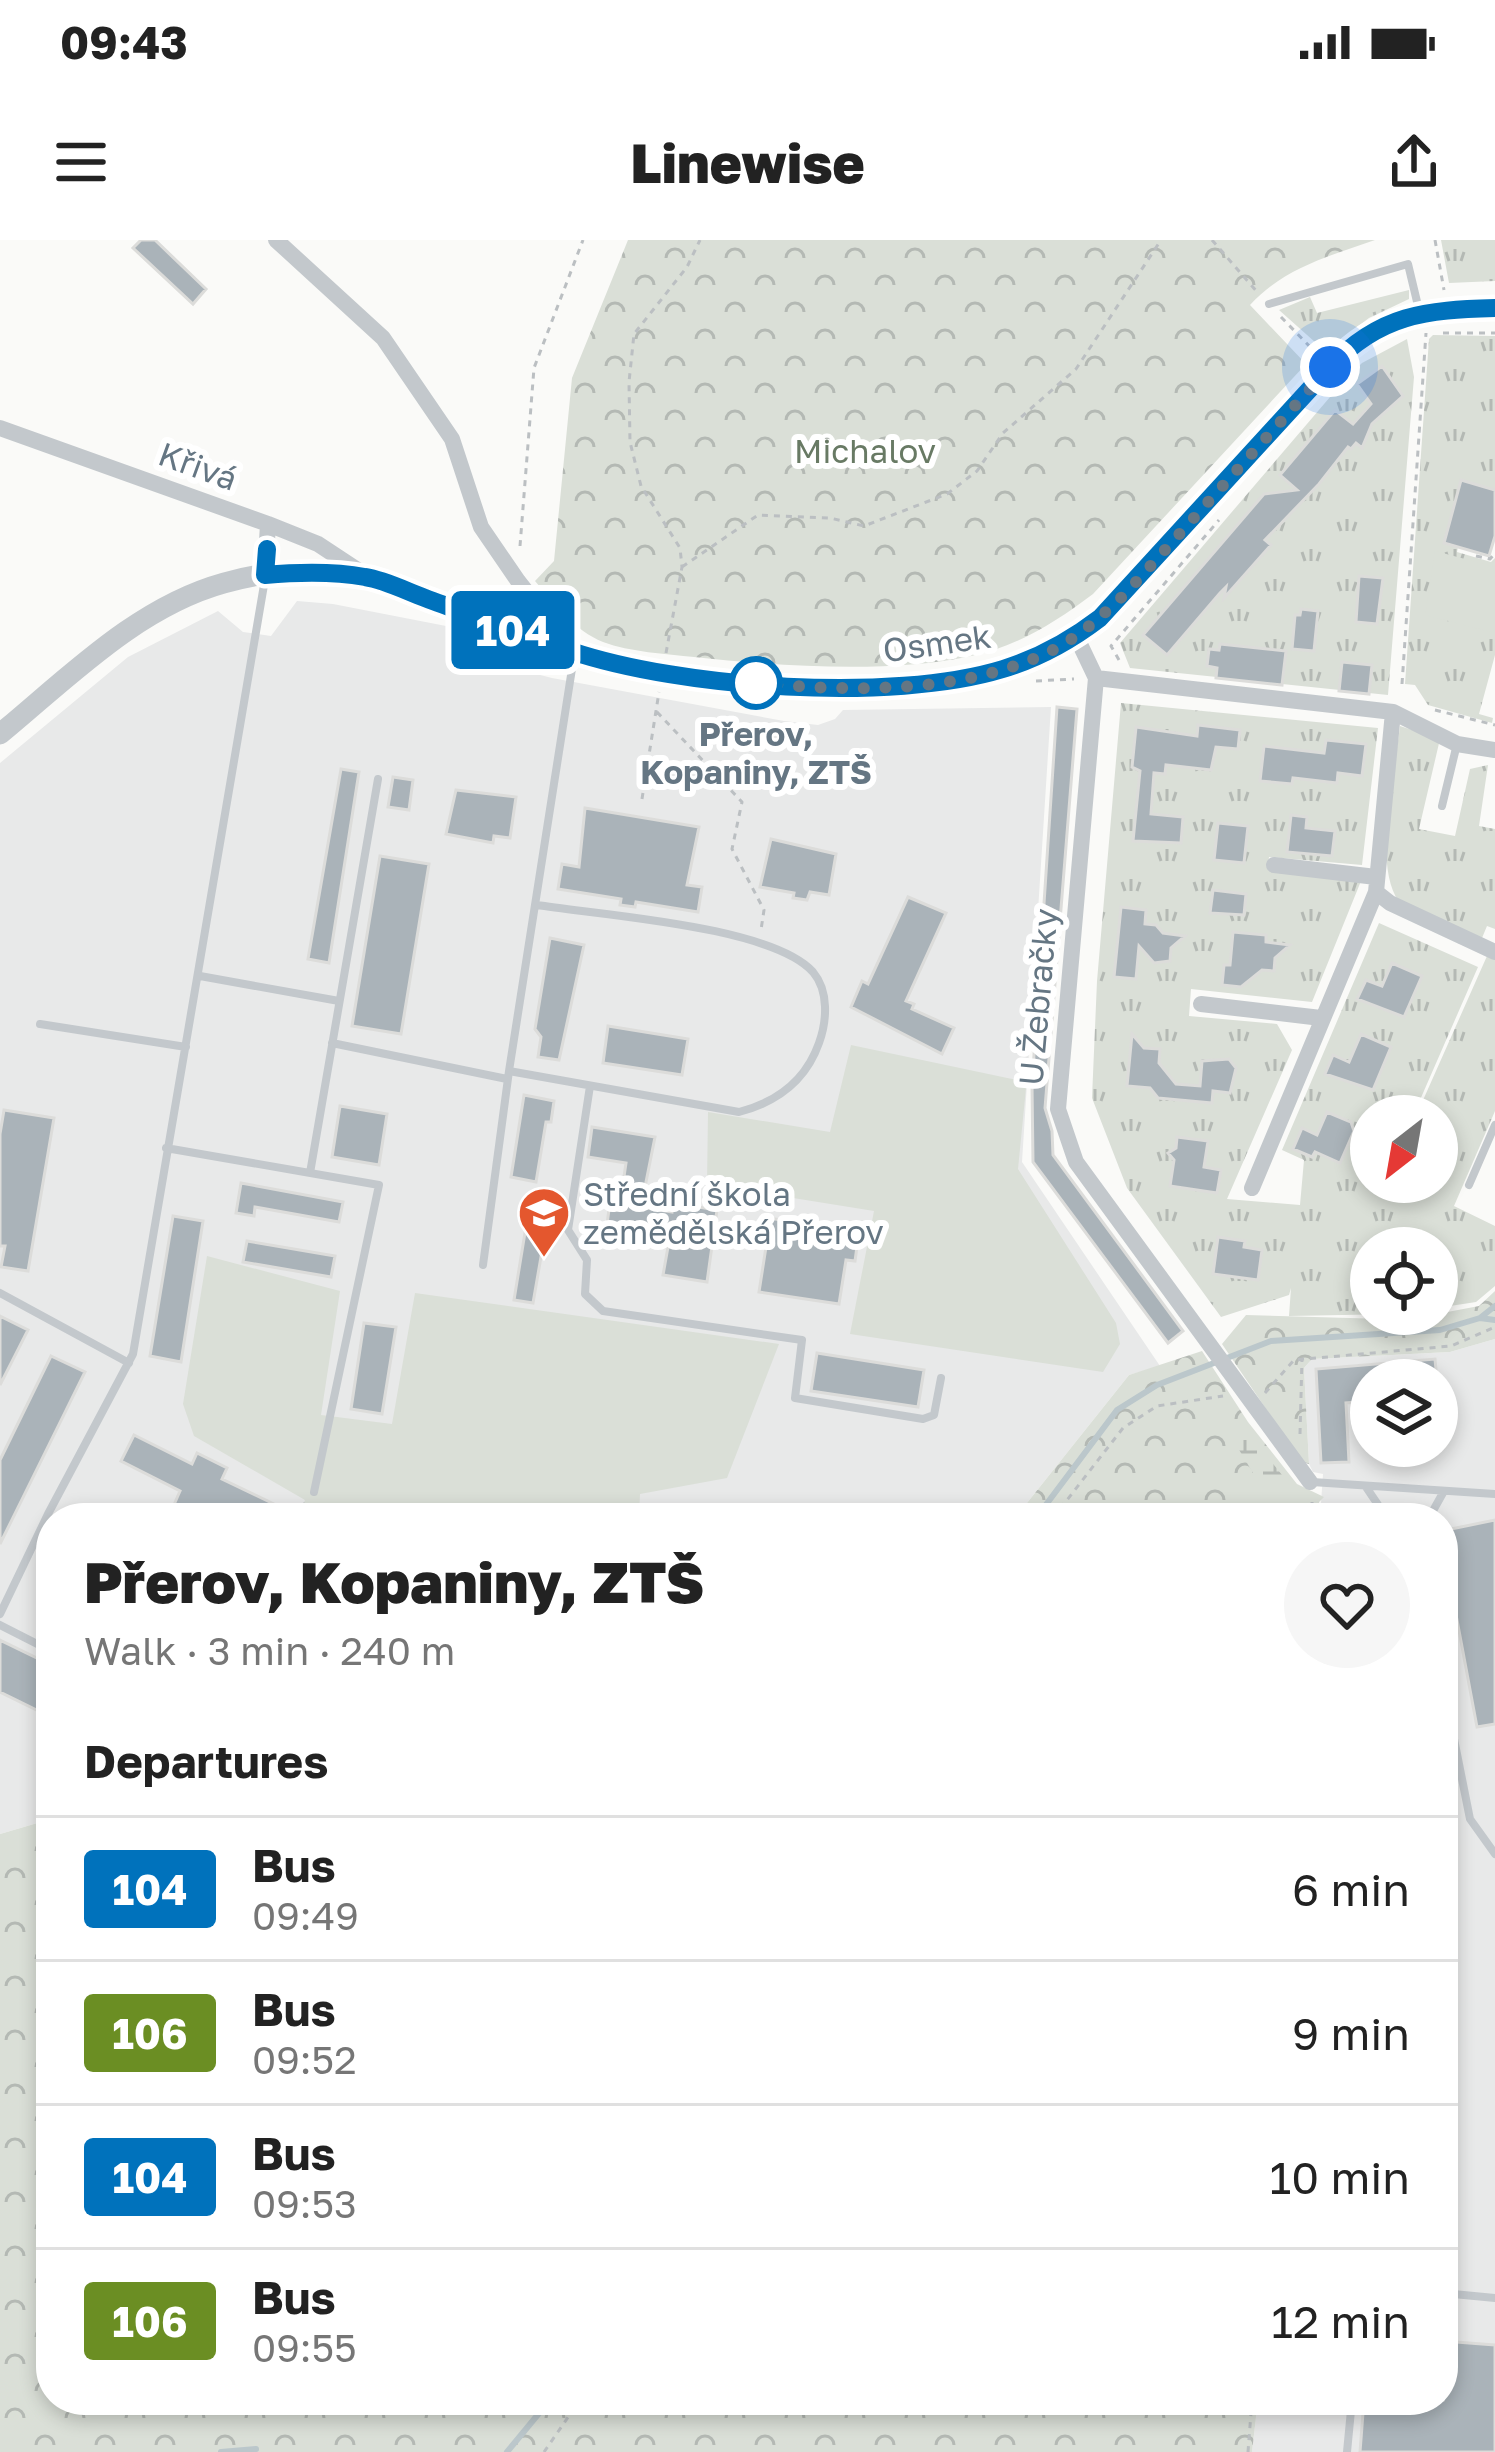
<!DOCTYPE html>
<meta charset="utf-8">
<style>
body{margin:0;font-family:"Golos Text",sans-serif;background:#f6f6f6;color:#222;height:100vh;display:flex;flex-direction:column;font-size:45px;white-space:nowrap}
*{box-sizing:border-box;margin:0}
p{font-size:39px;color:#767676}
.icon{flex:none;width:66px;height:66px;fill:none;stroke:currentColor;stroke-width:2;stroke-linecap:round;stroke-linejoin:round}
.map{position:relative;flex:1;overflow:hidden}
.panel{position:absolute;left:36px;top:1263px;width:1422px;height:912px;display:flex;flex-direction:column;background:#fff;border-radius:48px;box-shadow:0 6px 18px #0003}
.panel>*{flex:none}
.badge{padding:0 24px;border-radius:9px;font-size:42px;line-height:78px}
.needle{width:78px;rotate:211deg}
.tools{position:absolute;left:1350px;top:855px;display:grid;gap:24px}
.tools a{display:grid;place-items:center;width:108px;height:108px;border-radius:50%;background:#fff;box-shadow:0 6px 18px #0003;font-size:60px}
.you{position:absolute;width:60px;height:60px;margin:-30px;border:9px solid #fff;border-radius:50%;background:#1a73e8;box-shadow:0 0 0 18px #1a73e833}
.map>.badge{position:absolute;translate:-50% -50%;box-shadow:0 0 0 6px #fff}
h2{padding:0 48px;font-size:45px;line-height:108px}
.round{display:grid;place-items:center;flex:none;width:126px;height:126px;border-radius:63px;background:#f6f6f6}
.overview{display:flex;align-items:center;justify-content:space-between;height:204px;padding:0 48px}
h1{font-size:57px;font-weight:800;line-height:90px}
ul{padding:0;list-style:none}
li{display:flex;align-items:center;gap:36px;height:144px;padding:0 48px;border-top:3px solid #e0e0e0}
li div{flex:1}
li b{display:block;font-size:45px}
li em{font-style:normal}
li .badge{min-width:132px;font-weight:700;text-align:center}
.status{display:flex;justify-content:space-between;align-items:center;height:84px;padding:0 60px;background:#fff;direction:ltr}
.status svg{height:33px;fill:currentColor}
header{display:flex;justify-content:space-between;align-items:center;height:156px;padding:0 48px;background:#fff;font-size:54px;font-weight:800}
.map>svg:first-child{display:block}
.built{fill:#e8e9e9;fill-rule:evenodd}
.grass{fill:url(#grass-tufts)}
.forest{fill:url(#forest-crowns)}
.wetland{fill:url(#wetland-marsh)}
.garden{fill:#dadfd7}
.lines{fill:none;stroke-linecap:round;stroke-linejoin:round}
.stream{stroke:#bbc7cb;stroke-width:6}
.building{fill:#aab3b9;stroke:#dcdcda;stroke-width:3}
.path{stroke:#bbbfc2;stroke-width:3;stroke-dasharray:6 6;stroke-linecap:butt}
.service{stroke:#c3c8cc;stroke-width:8}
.minor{stroke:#c3c8cc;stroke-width:16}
.tertiary{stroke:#c3c8cc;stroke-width:21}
.line-casing{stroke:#fff;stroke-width:27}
.line{stroke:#0072bc;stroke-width:18}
.walk{stroke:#657683;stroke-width:12;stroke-dasharray:0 21.6}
.stop-dot{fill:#fff;stroke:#0072bc;stroke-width:6}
.labels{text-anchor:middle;stroke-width:12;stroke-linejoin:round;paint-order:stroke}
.park-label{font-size:33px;fill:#687a64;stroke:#fff}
.street-label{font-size:33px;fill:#657683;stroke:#fff}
.stop-label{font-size:33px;font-weight:bold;fill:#657683;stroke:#fff}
.poi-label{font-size:33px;fill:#657683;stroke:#fff;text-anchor:start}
</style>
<div class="status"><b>09:43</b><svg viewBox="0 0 49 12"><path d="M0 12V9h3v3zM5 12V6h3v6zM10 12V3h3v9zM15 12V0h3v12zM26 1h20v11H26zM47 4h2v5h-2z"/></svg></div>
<header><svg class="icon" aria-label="menu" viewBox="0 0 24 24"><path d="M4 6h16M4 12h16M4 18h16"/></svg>Linewise<svg class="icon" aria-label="share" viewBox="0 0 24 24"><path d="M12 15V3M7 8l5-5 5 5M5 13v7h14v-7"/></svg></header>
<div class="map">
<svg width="1495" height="2212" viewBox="0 0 1495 2212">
<defs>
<pattern id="grass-tufts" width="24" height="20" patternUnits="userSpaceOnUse" patternTransform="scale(3)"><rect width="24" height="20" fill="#dadfd7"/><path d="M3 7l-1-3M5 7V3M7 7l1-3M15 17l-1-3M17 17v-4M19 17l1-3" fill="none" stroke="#b4b9b4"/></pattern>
<pattern id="forest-crowns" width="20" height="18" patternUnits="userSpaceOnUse" patternTransform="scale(3)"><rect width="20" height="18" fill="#dadfd7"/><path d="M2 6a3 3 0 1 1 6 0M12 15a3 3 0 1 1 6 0" fill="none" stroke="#b4b9b4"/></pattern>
<pattern id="wetland-marsh" width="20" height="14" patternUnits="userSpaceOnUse" patternTransform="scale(3)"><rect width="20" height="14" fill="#dadfd7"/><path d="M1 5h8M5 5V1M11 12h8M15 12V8" fill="none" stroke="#b4b9b4"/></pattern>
</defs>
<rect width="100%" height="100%" fill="#fafaf8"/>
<path class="built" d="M297,361l36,3 149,29 19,32 51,13 232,43 34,4 17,-6 8,-9 208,-3 -29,455 138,204 -31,9 -114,143h-964v301l-51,15v-1071l128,-106 90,-46 25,21 28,4z
M1495,1099v1113h-243l6,-52h185v-882h-123l3,-44 -10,-2 -4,-8 -5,-96 8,-9 138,-7zM1371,1140h66v66h-66z"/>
<path class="grass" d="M1441,0h54v41l-46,2z
M1409,50v9l-40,19 -44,33 -46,-41 31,-13 7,16z
M1433,95l62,1v154l-34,-10 -17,62 14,5 -1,5 34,10 4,-4v97l-16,59 14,4 -1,5 -64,-18 -13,-20 -10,-1 24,-345z
M1407,99l7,38 -26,318 -258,-27 -10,-25 222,-260 20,-20z
M1121,463l257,25 -16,137 -93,-8 -1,13 93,11 -49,121 -121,-13 -2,27 88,8 15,26 -65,149 73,6 4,-45 -22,-10 97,-227 99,44 -65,149h-42v66h66v-66h-21l71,-160 8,3v152l-41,95 41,20v60l-19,16 -39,6v-60h-66v66h26l-108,2 2,-28 -2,7 -68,22 -94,-129 -35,-90 5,-117z
M1400,486l40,13 -21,90 36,7 15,-67 18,-4 -9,61 16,3v100l-8,-3 -5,12 -83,-36c-27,-38 -4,-131 1,-176z"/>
<path class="forest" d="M628,0h747c-46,16 -91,28 -125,65l56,59 -213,230c-37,28 -75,52 -122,62 -82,18 -193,10 -277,1 -28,-3 -64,-5 -91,-15 -28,-11 -49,-39 -68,-61l19,-20 18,-183z
M1495,1051v48l-45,13 -138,7 -8,9 5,96 -7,-2 -80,-118 24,-29 139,4 52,-5 42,-8z
M1202,1111l46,71 49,62 27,13 -5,5 1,16h-305l114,-143z
M51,1579v581h1207l-6,52h-1252v-618z"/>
<path class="wetland" d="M1237,1179l53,66 1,33h-29l-3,-35 -30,-50z"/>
<path class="garden" d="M1435,311l60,16v66l-70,-18z
M851,805l171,36v6l4,1 -8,81 98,154 4,21 -17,28 -253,-38 24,-123 -167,-27 1,-72 122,20z
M207,1016l133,35 -19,124 71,9 23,-131 364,51 -52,134 -87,16 -1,23 -87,-7 -1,8h-253l7,-18 -111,-64 -11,-32z"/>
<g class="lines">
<path class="stream" d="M1480,1078l15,2
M1036,1278l81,-108 40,-25 114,-44 169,-11 40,-12 15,-12
M221,2212l35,-3
M507,2212l43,-52"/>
</g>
<path class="building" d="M141,0h14l51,49 -13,15 -60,-56z
M1382,126l21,30 -31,28 -10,24 -6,-5 -5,6 -3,-2 -29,37 -54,56 6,5 -47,53 2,-11 -6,6 -53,62 -24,-20 121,-141 33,-4 -17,-15 55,-65 18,14 18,-20 -14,-20z
M1461,240l34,10v46l-6,20 -45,-13z
M1359,336l24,2 -6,46 -21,-2z
M1301,369l17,2 -4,40 -22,-2 3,-34h5z
M1220,404l66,7 -4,34 -66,-7 1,-10 -10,-2 2,-17 10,1z
M1342,422l30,3 -3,29 -30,-3z
M1057,467l20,2 -32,399 7,23 1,24 130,176 -15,12 -135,-181 -1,-77z
M1198,485l42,5 -2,19 -22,-2 -5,23 -45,-5 -1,9 -11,-1 -3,41 32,3 -2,26 -48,-2 7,-70 -8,-4 4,-40 61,9z
M1326,500l40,4 -4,32 -24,-3 -1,10 -44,-5 -1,6 -32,-3 4,-35 60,7z
M341,529l18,3 -30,191 -21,-4z
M393,537l20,3 -4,30 -21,-3z
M456,550l60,7 -6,41 -16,-2 -1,7 -47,-9z
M585,568l114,19 -12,58 15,2 -4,25 -62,-10 -1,5 -15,-2 1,-6 -63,-10 4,-25 17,3z
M1291,575l16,2 -1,11 29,3 -3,25 -45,-4z
M1218,583l30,3 -4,37 -30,-3z
M771,599l65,15 -7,41 -19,-3 -3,8 -14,-2 1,-5 -34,-6z
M380,616l49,8 -28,170 -49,-8z
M1213,650l33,4 -2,21 -34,-2z
M908,657l38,16 -40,88 8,3 -2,5 42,19 -12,26 -91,-47 11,-26 6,3z
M1121,667l25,3 -1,14 11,1 7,8 22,3 -14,12 -1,13 -16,2 -15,-17 -3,33 -22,-2z
M1233,692l33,3v7l24,3 -15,13 -1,13 -12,-1 -21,17 -19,-2 2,-20h6z
M550,698l34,7 -25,115 -21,-3 3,-20 -6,-8z
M1392,723l30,13 -18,41 -47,-18 9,-19 16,6z
M608,786l80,13 -6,36 -79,-12z
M1132,794l12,14 16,1 -1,14 17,21 24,2 2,-25 27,-2 7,9 -6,25 -17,-2 -1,12 -54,-5 -8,-10 -23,-2z
M1361,794l30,13 -18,43 -48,-16 8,-19 16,7z
M524,855l30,6 -3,21h-5l-10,60 -25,-5z
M340,866l47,8 -8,51 -47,-8z
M4,870l50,8 -26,153 -27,-4 4,-21h-5v-112z
M1327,872l24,10 3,9 -14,32 -25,-11 -3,5 -19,-8 9,-21 15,7z
M592,887l63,10 -14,70 31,5 1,-9 44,7 -10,72 -44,-7 5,-28 -63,-8 5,-37 10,2 6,-41 -38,-6z
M1177,897l31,4 -4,26 17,3 -4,23 -47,-7 4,-26 -6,-7 8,-5z
M241,943l102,19 -4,20 -84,-15 -1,9 -18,-3z
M530,962l20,3 -17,98 -19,-3z
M173,976l30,5 -22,141 -31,-6z
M762,977l97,15 -4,29 -9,-1 -7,44 -80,-12 7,-45 -8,-1z
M1218,997l27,4 -1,6 18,3 -4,30 -45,-6z
M247,1001l88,15 -4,21 -88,-15z
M0,1076l28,14 -28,55z
M364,1083l32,4 -14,87 -31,-5z
M817,1113l107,17 -6,37 -107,-16z
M51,1116l34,16 -85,172v-84z
M1435,1119l2,21h-66v21l-25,2 3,59 -28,1 -5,-94z
M134,1195l58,29 5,-11 30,15 -5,11 81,39h-67l-27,-13 -6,13h-23l-7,-11 7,-16 -59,-30z
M1495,1280v204l-18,3 -34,-182 11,-2 -3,-14z
M0,1400l51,25v52l-51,-25z
M1443,2101l52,4v107h-135l4,-52h79z"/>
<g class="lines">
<path class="path" d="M1212,0l46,53
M1435,0l9,50
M1281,77l35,36
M1443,93h52
M520,306l14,-178 49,-128
M1476,316l14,3 5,-6
M682,327l76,-52 72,3 34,8 83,-32 30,-23 26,-38 73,-64 85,-129
M666,413l16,-86 -2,-19 -39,-62 -11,-44 -1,-60 5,-48 53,-67 13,-27
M1119,420l-8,-14 108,-126
M1036,441l38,-2
M1402,444l24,-351
M1435,470l60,15
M657,472l85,90 -10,47 32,61 -3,20
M642,559l17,-107
M1265,1153l29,-33 157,-14 44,-19
M1300,1194l2,-75
M1312,1262l1,16
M297,1278l8,-15
M1053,1278l70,-90 34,-22 66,-10
M544,2212l36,-52
M1248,2212l4,-52"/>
<path class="service" d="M1269,64l139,-40 11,46
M1442,566l15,-62
M200,736l139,25
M40,784l146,23
M332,803l175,36
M509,831l230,41c38,-10 67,-32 80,-69 8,-22 10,-52 -6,-71 -41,-46 -213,-57 -276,-67
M590,846l-22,144 19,30 -2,34 18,17 199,29 -7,58 128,21 11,-4 7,-37
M166,908l213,37 -65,307
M310,933l68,-394
M1469,945l26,-60
M483,1025l26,-194 65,-415
M0,1053l129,70
M1312,1242l183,12
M1366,1247l21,31
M1429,1278l15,-27
M0,1374l48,-100 85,-160 132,-775
M0,1385l51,26
M1443,1444l27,135 25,35
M1443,2053l52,5
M1347,2212l5,-52"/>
<path class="minor" d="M276,0l107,98 69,101 29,88 37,54 56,71
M0,188l268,96 50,20 47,31
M265,335l3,-51
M1076,396l20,42 297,34 64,32 38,6
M1096,438l-38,431 18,53 234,320
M1393,472l-17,180 14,11 105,49
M1274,625l102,12
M1201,764l120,14
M1252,948l124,-296"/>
<path class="tertiary" d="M0,494c68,-56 137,-127 224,-151 44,-13 99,-16 144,-6 20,5 40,15 60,22 48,18 96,37 145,53 110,36 320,51 431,17 36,-11 66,-28 95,-51l231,-251c50,-53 96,-57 165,-60"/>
</g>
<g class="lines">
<g class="line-casing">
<path id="line" d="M267,309l-2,26c34,-3 67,-4 100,2 20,3 41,14 60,21 49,18 97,37 146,53 110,37 321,52 432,18 36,-11 67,-28 97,-51l230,-251c50,-53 96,-57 165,-59"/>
</g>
<use href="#line" class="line"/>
<path class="walk" d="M756,443c96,9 212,11 299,-34 28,-15 50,-36 72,-57l203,-225"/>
</g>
<defs>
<g id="school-pin" transform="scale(2.7)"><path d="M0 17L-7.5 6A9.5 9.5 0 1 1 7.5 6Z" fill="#e4572e" stroke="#fff"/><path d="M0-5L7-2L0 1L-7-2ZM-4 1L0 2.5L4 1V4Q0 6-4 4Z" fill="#fff"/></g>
</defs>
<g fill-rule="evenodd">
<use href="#school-pin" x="544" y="973"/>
</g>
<circle class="stop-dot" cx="756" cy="443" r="24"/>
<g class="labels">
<g class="park-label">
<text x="865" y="223">Michalov</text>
</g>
<g class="street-label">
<text transform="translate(198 226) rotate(20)" y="12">Křivá</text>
<text transform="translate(937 403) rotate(-8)" y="12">Osmek</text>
<text transform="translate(1038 757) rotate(-85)" y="12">U Žebračky</text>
</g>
<g class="stop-label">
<text x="756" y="506">Přerov,<tspan x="756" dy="38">Kopaniny, ZTŠ</tspan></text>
</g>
<g class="poi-label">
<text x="583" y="966">Střední škola<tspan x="583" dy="38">zemědělská Přerov</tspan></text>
</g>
</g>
</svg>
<div class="tools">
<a><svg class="needle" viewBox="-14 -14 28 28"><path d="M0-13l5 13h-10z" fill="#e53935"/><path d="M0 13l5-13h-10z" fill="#767676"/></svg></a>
<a><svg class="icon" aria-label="locate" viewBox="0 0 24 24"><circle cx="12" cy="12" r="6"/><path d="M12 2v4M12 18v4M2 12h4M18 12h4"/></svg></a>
<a><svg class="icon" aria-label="layers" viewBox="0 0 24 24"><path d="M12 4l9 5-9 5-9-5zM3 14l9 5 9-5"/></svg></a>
</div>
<div class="you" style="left:1330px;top:127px"></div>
<b class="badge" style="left:513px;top:390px;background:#0072bc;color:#fff">104</b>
<section class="panel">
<div class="overview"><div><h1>Přerov, Kopaniny, ZTŠ</h1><p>Walk · 3 min · 240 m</p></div><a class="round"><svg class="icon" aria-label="heart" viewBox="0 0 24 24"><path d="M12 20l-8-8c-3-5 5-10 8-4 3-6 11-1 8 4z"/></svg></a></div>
<h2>Departures</h2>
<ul>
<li><span class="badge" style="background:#0072bc;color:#fff">104</span><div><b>Bus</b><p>09:49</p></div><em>6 min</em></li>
<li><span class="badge" style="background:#6b8e23;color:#fff">106</span><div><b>Bus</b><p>09:52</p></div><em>9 min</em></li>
<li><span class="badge" style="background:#0072bc;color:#fff">104</span><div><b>Bus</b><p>09:53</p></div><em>10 min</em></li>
<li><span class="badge" style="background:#6b8e23;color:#fff">106</span><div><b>Bus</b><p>09:55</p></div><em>12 min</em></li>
</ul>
</section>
</div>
